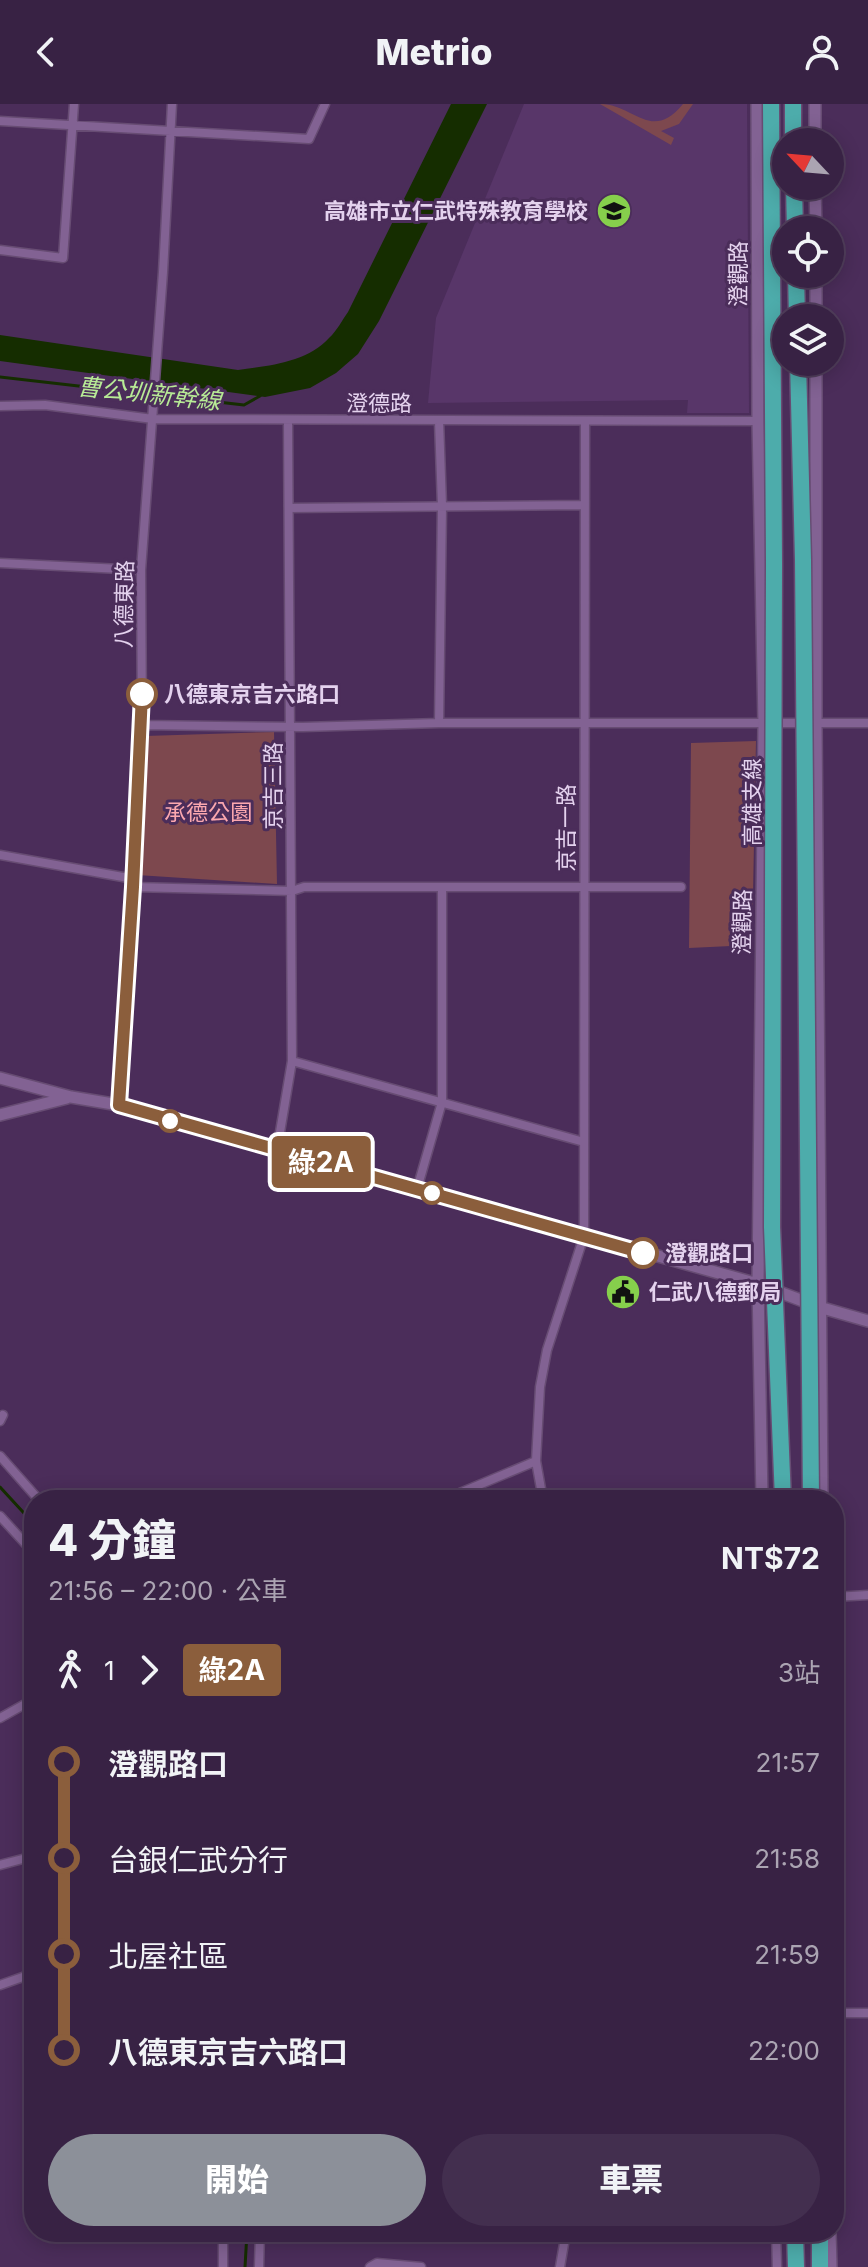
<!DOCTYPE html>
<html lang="zh-TW">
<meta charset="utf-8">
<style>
body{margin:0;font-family:Inter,"Noto Sans TC",sans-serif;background:#432f4f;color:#f1f3f6;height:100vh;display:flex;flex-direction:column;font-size:30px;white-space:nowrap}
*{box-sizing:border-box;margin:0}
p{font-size:26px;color:#aba4b2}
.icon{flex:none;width:44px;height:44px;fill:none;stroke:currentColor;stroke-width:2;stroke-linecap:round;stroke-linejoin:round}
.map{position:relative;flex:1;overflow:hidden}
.details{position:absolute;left:24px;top:1386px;width:820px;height:752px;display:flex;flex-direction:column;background:#382244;border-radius:32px;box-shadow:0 4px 20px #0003,0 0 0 2px #523f5d}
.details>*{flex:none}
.badge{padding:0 16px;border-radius:6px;font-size:28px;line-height:52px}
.needle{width:52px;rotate:296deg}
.controls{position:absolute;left:772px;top:24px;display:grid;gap:16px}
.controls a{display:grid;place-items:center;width:72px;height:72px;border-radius:50%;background:#382244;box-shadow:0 4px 20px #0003,0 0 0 2px #523f5d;font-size:40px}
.map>.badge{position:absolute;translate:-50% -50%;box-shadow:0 0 0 4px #fff}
.legs{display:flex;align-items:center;gap:12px;height:88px;padding:0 24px;font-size:26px}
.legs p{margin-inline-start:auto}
.overview{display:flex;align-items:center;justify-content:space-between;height:136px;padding:0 24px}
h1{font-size:44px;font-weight:800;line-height:60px}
.cta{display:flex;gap:16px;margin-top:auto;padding:16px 24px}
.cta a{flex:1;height:92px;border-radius:48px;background:#8c9099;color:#fff;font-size:32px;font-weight:800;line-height:92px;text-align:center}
.cta a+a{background:#432f4f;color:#f1f3f6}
ul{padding:0 24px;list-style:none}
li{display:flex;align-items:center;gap:28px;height:96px;font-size:30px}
li i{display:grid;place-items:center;width:12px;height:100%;margin:0 10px;background:currentColor}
li i::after{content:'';width:20px;height:20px;margin:-10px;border:6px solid;border-radius:50%;background:#382244}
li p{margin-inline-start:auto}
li:first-child i{background:linear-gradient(#0000 50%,currentColor 0)}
li:last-child i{background:linear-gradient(currentColor 50%,#0000 0)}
header{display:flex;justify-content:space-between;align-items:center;height:104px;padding:0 24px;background:#382244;font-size:36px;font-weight:800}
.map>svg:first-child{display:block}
.built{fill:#583669}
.green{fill:#7d484e}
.water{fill:#152d00}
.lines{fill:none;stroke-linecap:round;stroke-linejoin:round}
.stream{stroke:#152d00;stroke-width:3}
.minor-casing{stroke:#674c73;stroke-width:11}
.tertiary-casing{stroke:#674c73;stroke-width:14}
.motorway-casing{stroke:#674c73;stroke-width:19}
.minor{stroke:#826293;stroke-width:8}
.tertiary{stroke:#826293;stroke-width:11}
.motorway{stroke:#4dacab;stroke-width:16}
.motorway-bridge-casing{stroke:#674c73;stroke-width:19;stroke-linecap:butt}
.motorway-bridge{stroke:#4dacab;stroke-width:16}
.line-1-casing{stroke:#fff;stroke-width:18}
.line-1{stroke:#8b5e3c;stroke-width:12}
.stop-1-dot{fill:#fff;stroke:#8b5e3c;stroke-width:4}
.labels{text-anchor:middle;stroke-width:6;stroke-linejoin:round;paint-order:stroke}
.poi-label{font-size:22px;font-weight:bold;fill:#e4d2ee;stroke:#4b2d5a;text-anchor:end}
.street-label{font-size:22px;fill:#e4d2ee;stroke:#4b2d5a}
.stop-label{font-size:22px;font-weight:bold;fill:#e4d2ee;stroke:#4b2d5a;text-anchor:start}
.park-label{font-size:22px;fill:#fca8af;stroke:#4b2d5a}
.water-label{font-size:24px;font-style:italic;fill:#b8eb96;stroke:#4b2d5a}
</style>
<header><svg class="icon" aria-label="back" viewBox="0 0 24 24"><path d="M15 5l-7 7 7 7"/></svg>Metrio<svg class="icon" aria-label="person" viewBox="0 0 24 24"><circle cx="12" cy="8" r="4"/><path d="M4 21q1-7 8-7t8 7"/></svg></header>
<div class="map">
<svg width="868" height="2163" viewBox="0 0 868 2163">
<rect width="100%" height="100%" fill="#4b2d5a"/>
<path class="built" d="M524,0h223l2,309h-62l1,-13 -260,3 8,-85z"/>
<path class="green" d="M600,0c34,0 51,39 83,0h10l-14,20 -18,7 13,7 -3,7z
M274,628l3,152 -140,-9 8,-139z
M756,637l-4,204 -63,3 2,-205z"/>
<path class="water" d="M451,0h36l-108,217 -21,33 -22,19 -26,15 -45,9 -265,-36v-26l238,35c30,-4 70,-8 91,-32 8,-7 13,-18 19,-26z"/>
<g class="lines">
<path class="stream" d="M0,273l244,28 16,-9
M0,1383l34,37
M245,2163l2,-35"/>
<g class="minor-casing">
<path id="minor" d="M0,17l309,18 16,-35
M0,146l63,8 11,-154
M0,302l45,-1 108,14 605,2
M289,404l294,-3
M0,459l141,7
M439,619l3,-217 -3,-85
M142,621l161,2 136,-4h429
M0,751l134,24
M133,783l159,4 12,-4h377
M292,957l292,81
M119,1001l23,-380 -1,-155 22,-298 9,-168
M277,1046l15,-89 -4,-640
M417,1085l25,-87v-215
M0,1317l3,-6
M0,1352l39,44
M443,1396l93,-39
M543,1396l-7,-39 4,-74 7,-37 37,-114 1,-815
M0,1412l34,37
M834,1493l34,-2
M0,1614l34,-19
M0,1761l34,-9
M0,1881l34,-12
M834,1909h34
M223,2128v35
M776,2128l1,35
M259,2163l1,-35
M370,2163l7,-4 44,4
M560,2163l6,-35"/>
</g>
<g class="tertiary-casing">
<path id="tertiary" d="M757,0l1,317 6,303 -6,560 4,216
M815,0v38
M815,82l1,44
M816,170v44
M816,258v361l6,777
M0,974l71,19 48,8 639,179 61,23 49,14
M0,1011l67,-17
M830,2128l1,35"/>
</g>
<g class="motorway-casing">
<path id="motorway" d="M793,0v38
M794,82l1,44
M796,170l1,44
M795,2128l1,35
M820,2128v35"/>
</g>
<use href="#minor" class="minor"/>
<use href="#tertiary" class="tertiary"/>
<use href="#motorway" class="motorway"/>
<g class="motorway-bridge-casing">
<path id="motorway-bridge" d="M771,0l3,460 -2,663 11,273
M798,258l5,198 8,940"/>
</g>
<use href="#motorway-bridge" class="motorway-bridge"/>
</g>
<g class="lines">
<g class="line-1-casing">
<path id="line-1" d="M142,590l-9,193 -14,218 524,148"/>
</g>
<use href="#line-1" class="line-1"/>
</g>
<defs>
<g id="school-disc" transform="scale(1.8)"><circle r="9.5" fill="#86cf4c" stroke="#4b2d5a"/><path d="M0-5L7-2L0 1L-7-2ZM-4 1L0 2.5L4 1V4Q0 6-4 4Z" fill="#111"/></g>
<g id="civic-disc" transform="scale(1.8)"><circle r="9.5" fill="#86cf4c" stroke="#4b2d5a"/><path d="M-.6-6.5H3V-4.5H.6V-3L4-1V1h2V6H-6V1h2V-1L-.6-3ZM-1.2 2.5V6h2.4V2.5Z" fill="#111"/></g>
</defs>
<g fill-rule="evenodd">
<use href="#school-disc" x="614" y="107"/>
<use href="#civic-disc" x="623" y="1188"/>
</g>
<g class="stop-1-dot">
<circle cx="142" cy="590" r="14"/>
<circle cx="170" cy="1017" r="10"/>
<circle cx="432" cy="1089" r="10"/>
<circle cx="643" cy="1149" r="14"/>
</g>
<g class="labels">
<g class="poi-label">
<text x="588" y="115">高雄市立仁武特殊教育學校</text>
<text x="649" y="1196" text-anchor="start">仁武八德郵局</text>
</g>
<g class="street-label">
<text transform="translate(738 170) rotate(-90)" y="8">澄觀路</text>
<text x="379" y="307">澄德路</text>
<text transform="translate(124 500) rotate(-89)" y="8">八德東路</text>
<text transform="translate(273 682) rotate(-90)" y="8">京吉三路</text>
<text transform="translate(752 698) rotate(-90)" y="8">高雄支線</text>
<text transform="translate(566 724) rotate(-90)" y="8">京吉一路</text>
<text transform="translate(742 818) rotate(-89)" y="8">澄觀路</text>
</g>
<g class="stop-label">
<text x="164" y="598">八德東京吉六路口</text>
<text x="665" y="1157">澄觀路口</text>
</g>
<g class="park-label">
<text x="208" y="716">承德公園</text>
</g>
<g class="water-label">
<text transform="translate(149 290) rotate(6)" y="8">曹公圳新幹線</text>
</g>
</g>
</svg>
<div class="controls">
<a><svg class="needle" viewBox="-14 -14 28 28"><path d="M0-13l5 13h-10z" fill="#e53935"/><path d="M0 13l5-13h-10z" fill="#aba4b2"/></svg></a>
<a><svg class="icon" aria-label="locate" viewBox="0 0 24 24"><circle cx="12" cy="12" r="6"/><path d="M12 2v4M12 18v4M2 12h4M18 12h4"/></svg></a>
<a><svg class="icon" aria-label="layers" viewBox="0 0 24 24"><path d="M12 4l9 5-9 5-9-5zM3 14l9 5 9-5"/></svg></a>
</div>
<b class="badge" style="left:321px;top:1058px;background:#8b5e3c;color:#fff">綠2A</b>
<section class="details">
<div class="overview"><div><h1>4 分鐘</h1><p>21:56 – 22:00 · 公車</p></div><b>NT$72</b></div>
<div class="legs"><svg class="icon" aria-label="walk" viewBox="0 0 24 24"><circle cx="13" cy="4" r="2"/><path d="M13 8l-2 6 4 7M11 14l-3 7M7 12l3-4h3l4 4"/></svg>1<svg class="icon" aria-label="forward" viewBox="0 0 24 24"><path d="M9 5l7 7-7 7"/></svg><b class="badge" style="background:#8b5e3c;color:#fff">綠2A</b><p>3站</p></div>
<ul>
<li><i style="color:#8b5e3c"></i><b>澄觀路口</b><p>21:57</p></li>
<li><i style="color:#8b5e3c"></i><span>台銀仁武分行</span><p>21:58</p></li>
<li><i style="color:#8b5e3c"></i><span>北屋社區</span><p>21:59</p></li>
<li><i style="color:#8b5e3c"></i><b>八德東京吉六路口</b><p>22:00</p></li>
</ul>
<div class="cta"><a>開始</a><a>車票</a></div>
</section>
</div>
